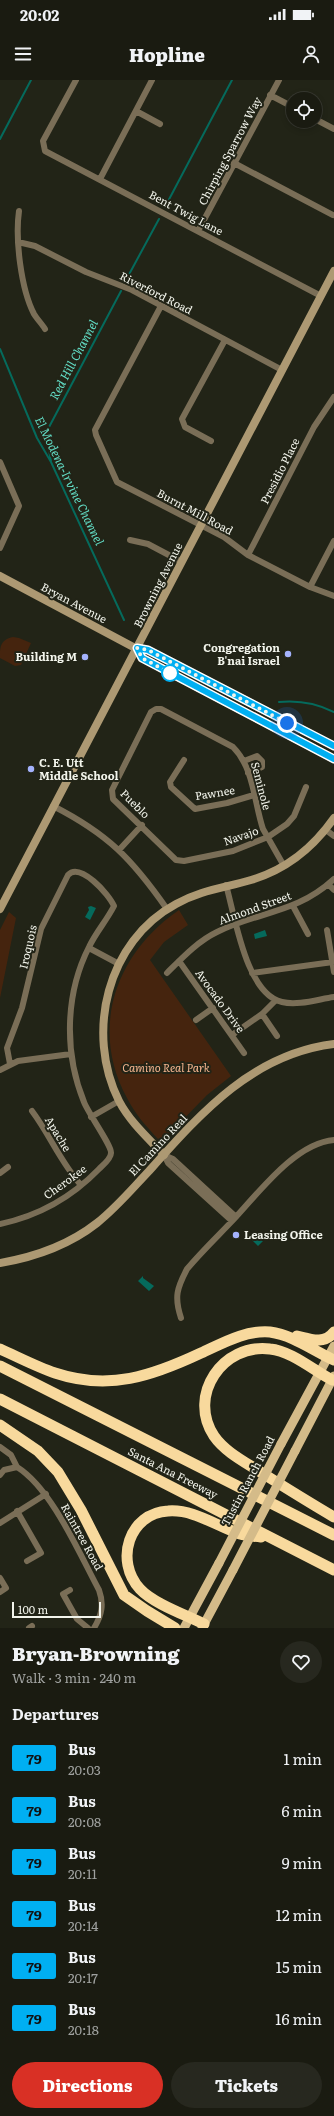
<!DOCTYPE html>
<meta charset="utf-8">
<style>
body{margin:0;font-family:Literata,serif;background:#27281f;color:#f1f3f6;height:100vh;display:flex;flex-direction:column;font-size:15px;white-space:nowrap}
*{box-sizing:border-box;margin:0}
p{font-size:13px;color:#9fa19f}
.icon{flex:none;width:22px;height:22px;fill:none;stroke:currentColor;stroke-width:2;stroke-linecap:round;stroke-linejoin:round}
.map{position:relative;height:1548px;overflow:hidden}
.sheet{display:flex;flex-direction:column;background:#1a1b11;flex:1}
.sheet>*{flex:none}
.badge{padding:0 8px;border-radius:3px;font-size:14px;line-height:26px}
.fabs{position:absolute;left:286px;top:12px;display:grid;gap:8px}
.fabs a{display:grid;place-items:center;width:36px;height:36px;border-radius:50%;background:#1a1b11;box-shadow:0 2px 6px #0003,0 0 0 1px #383931;font-size:20px}
.scale{position:absolute;left:12px;bottom:10px;width:89px;box-sizing:border-box;padding-left:4px;border:2px solid #f2f4eb;border-top:0;font-size:11px;line-height:14px;white-space:nowrap;color:#f2f4eb;-webkit-text-stroke:3px #222417;paint-order:stroke}
.you{position:absolute;width:20px;height:20px;margin:-10px;border:3px solid #fff;border-radius:50%;background:#1a73e8;box-shadow:0 0 0 6px #1a73e833}
.map>.badge{position:absolute;translate:-50% -50%;box-shadow:0 0 0 2px #fff}
h2{padding:0 12px;font-size:15px;line-height:36px}
.round{display:grid;place-items:center;flex:none;width:42px;height:42px;border-radius:21px;background:#27281f}
.overview{display:flex;align-items:center;justify-content:space-between;height:68px;padding:0 12px}
h1{font-size:19px;font-weight:800;line-height:30px}
.primary-button{display:flex;gap:8px;margin-top:auto;padding:8px 12px}
.primary-button a{flex:1;height:46px;border-radius:24px;background:#d93025;color:#fff;font-size:16px;font-weight:800;line-height:46px;text-align:center}
.primary-button a+a{background:#27281f;color:#f1f3f6}
ul{padding:0;list-style:none}
li{display:flex;align-items:center;gap:12px;height:52px;padding:0 12px}
li div{flex:1}
li b{display:block;font-size:15px}
li em{font-style:normal}
li .badge{min-width:44px;font-weight:700;text-align:center}
.status{display:flex;justify-content:space-between;align-items:center;height:28px;padding:0 20px;background:#1a1b11;direction:ltr}
.status svg{height:11px;fill:currentColor}
header{display:flex;justify-content:space-between;align-items:center;height:52px;padding:0 12px;background:#1a1b11;font-size:18px;font-weight:800}
.map>svg:first-child{display:block}
.green{fill:#45240e}
.water{fill:#056a5c}
.lines{fill:none;stroke-linecap:round;stroke-linejoin:round}
.stream{stroke:#056a5c;stroke-width:2}
.street{stroke:#7a6e57;stroke-width:6}
.secondary{stroke:#ad9973;stroke-width:8}
.primary{stroke:#d4bb89;stroke-width:9}
.highway{stroke:#f8d99d;stroke-width:11}
.primary-bridge{stroke:#d4bb89;stroke-width:9}
.line-casing{stroke:#fff;stroke-width:9}
.line{stroke:#00aff2;stroke-width:6}
.walk{stroke:#f2f4eb;stroke-width:4;stroke-dasharray:0 7.2}
.poi-dot{fill:#a4b2fc;stroke:#222417;stroke-width:1.5}
.stop-dot{fill:#fff;stroke:#00aff2;stroke-width:2}
.labels{text-anchor:middle;stroke-width:4;stroke-linejoin:round;paint-order:stroke}
.street-label{font-size:11px;fill:#f2f4eb;stroke:#222417}
.poi-label{font-size:11px;font-weight:bold;fill:#f2f4eb;stroke:#222417;text-anchor:end}
.park-label{font-size:11px;font-style:italic;fill:#f7b690;stroke:#222417}
.water-label{font-size:12px;font-style:italic;fill:#62dcc5;stroke:#222417}
</style>
<div class="status"><b>20:02</b><svg viewBox="0 0 49 12"><path d="M0 12V9h3v3zM5 12V6h3v6zM10 12V3h3v9zM15 12V0h3v12zM26 1h20v11H26zM47 4h2v5h-2z"/></svg></div>
<header><svg class="icon" aria-label="menu" viewBox="0 0 24 24"><path d="M4 6h16M4 12h16M4 18h16"/></svg>Hopline<svg class="icon" aria-label="person" viewBox="0 0 24 24"><circle cx="12" cy="8" r="4"/><path d="M4 21q1-7 8-7t8 7"/></svg></header>
<div class="map">
<svg width="334" height="1548" viewBox="0 0 334 1548">
<rect width="100%" height="100%" fill="#222417"/>
<path class="green" d="M13,557l6,1 12,5 -10,22 -6,1 -15,-8c0,-11 0,-18 13,-21z
M179,830l9,15 -24,17 -14,18 81,116 -24,19 -42,43 -7,1c-12,-13 -23,-25 -31,-41 -38,-70 -11,-145 52,-188z
M9,832l7,6 -16,80v-68z"/>
<path class="water" d="M91,826l5,2 -6,12 -5,-3 4,-7 -1,-3z
M265,850l2,6 -12,3 -1,-5z
M253,1152h3v3l7,6 -5,5 -9,-9z
M143,1196v2l11,8 -5,5 -11,-10z"/>
<g class="lines">
<path class="stream" d="M0,59l31,-59
M165,127l67,-127
M126,200l33,-61
M0,269l37,89 14,24 73,158
M51,381l-5,-26 2,-6 73,-138
M279,622c20,-2 37,1 55,10"/>
<path class="street" d="M76,0l-33,61 2,10 276,145
M270,15l23,12
M136,31l24,13
M315,39l19,10
M234,83l99,52
M100,99l52,-99
M19,131c-4,28 2,78 15,103 3,5 8,10 11,15
M198,151l81,-151
M18,162l17,4 51,26 46,18 150,80
M161,226l-66,124 1,5 21,47 107,55 24,18 62,32 24,9
M211,361l-26,-14 -3,-8 43,-79
M0,382l19,44 -19,42
M130,460l18,4 34,18
M248,475l66,-128 20,-30
M310,507l24,-46
M184,680l-14,22 1,5 24,22 32,-6 27,-8
M244,681l13,-5 5,5v6l-14,6
M53,726c55,28 79,53 114,103
M326,750l8,6
M119,770l23,-25
M284,786l-21,-37c-9,-27 -9,-61 -30,-82l-72,-38h-5l-5,3 -39,78 1,9 63,61 8,1 49,-10 35,-14 19,-13 7,-8 12,-29
M328,804l6,6
M226,805c9,31 20,109 56,117 16,4 37,-3 52,-5
M293,826l15,28
M327,850l7,42
M89,868l30,16
M179,881l65,92
M167,893c15,-15 31,-32 50,-41 42,-21 79,-18 117,-53
M252,893l81,-11
M262,934l15,22
M196,940l17,-12
M232,955l30,-21 14,-14
M0,990l18,-9 53,-7
M32,1031c18,24 29,52 49,74
M91,1037l28,-16
M164,1075l9,4 63,58
M164,1075l4,8 64,58
M0,1093l8,-6
M0,1144c38,-8 72,-27 99,-55 4,-4 12,-10 12,-16 1,-7 -23,-40 -27,-51 -20,-49 -19,-108 5,-155 7,-15 18,-27 25,-41 -5,-12 -34,-44 -46,-31l-27,54 -19,79 -15,40 3,16
M181,1238c-7,-21 -4,-30 6,-49 15,-18 32,-34 48,-51 25,-27 61,-75 99,-78
M0,1367l11,8 6,12
M17,1387c35,22 62,86 82,123 5,14 3,25 -5,38
M0,1395l4,-5 13,-3
M17,1431l24,42 -14,8
M0,1443l46,-29
M0,1498l6,10 -6,4
M70,1510l-7,4 14,25 11,9
M29,1548l3,-2"/>
<path class="secondary" d="M0,496l137,73 11,1 186,96
M137,569l5,9 192,101
M0,829l334,-638
M164,1075c-16,-17 -34,-33 -45,-54 -34,-68 -12,-160 57,-197 25,-14 48,-16 75,-24 34,-10 62,-32 83,-62
M0,1183c35,-6 69,-18 97,-40 19,-15 35,-34 52,-52 51,-57 103,-117 185,-127"/>
<path class="primary" d="M281,1364l53,-98
M295,1371l39,-75
M184,1548l35,-65
M202,1548l31,-58"/>
<path class="highway" d="M297,1256c13,3 27,9 37,-4
M0,1269c18,8 37,18 55,24 54,18 97,3 146,-20 22,-10 44,-23 69,-21 23,3 44,19 64,28
M0,1286l334,169
M332,1300c-19,-10 -41,-29 -62,-31 -47,-6 -83,46 -56,87 11,16 31,26 48,37 24,15 48,30 72,44
M0,1319l334,171
M0,1345l38,26 20,21 23,38 43,85 23,16 28,17
M204,1544c-18,-9 -50,-20 -64,-35 -26,-28 -11,-76 28,-78 26,-2 48,15 72,23 7,2 14,2 21,3"/>
<path class="primary-bridge" d="M219,1483l62,-119
M233,1490l62,-119"/>
</g>
<g class="lines">
<g class="line-casing">
<path id="line" d="M334,666l-186,-96 -11,-2 5,10 192,101"/>
</g>
<use href="#line" class="line"/>
<path class="walk" d="M170,593l-28,-15 -5,-10 11,2 139,73"/>
</g>
<g class="poi-dot">
<circle cx="288" cy="574" r="4"/>
<circle cx="85" cy="577" r="4"/>
<circle cx="31" cy="689" r="4"/>
<circle cx="236" cy="1155" r="4"/>
</g>
<circle class="stop-dot" cx="170" cy="593" r="8"/>
<g class="labels">
<g class="street-label">
<text transform="translate(230 71) rotate(-62)" y="4">Chirping Sparrow Way</text>
<text transform="translate(186 133) rotate(28)" y="4">Bent Twig Lane</text>
<text transform="translate(156 213) rotate(27)" y="4">Riverford Road</text>
<text transform="translate(280 391) rotate(-63)" y="4">Presidio Place</text>
<text transform="translate(195 432) rotate(28)" y="4">Burnt Mill Road</text>
<text transform="translate(158 505) rotate(-63)" y="4">Browning Avenue</text>
<text transform="translate(74 523) rotate(28)" y="4">Bryan Avenue</text>
<text transform="translate(261 706) rotate(75)" y="4">Seminole</text>
<text transform="translate(215 713) rotate(-9)" y="4">Pawnee</text>
<text transform="translate(135 724) rotate(45)" y="4">Pueblo</text>
<text transform="translate(241 756) rotate(-19)" y="4">Navajo</text>
<text transform="translate(255 828) rotate(-20)" y="4">Almond Street</text>
<text transform="translate(28 867) rotate(-77)" y="4">Iroquois</text>
<text transform="translate(220 921) rotate(54)" y="4">Avocado Drive</text>
<text transform="translate(58 1054) rotate(59)" y="4">Apache</text>
<text transform="translate(158 1065) rotate(-47)" y="4">El Camino Real</text>
<text transform="translate(65 1102) rotate(-36)" y="4">Cherokee</text>
<text transform="translate(173 1393) rotate(27)" y="4">Santa Ana Freeway</text>
<text transform="translate(248 1401) rotate(-62)" y="4">Tustin Ranch Road</text>
<text transform="translate(82 1457) rotate(61)" y="4">Raintree Road</text>
</g>
<g class="poi-label">
<text x="280" y="572">Congregation<tspan x="280" dy="13">B'nai Israel</tspan></text>
<text x="77" y="581">Building M</text>
<text x="39" y="687" text-anchor="start">C. E. Utt<tspan x="39" dy="13">Middle School</tspan></text>
<text x="244" y="1159" text-anchor="start">Leasing Office</text>
</g>
<g class="park-label">
<text x="166" y="992">Camino Real Park</text>
</g>
<g class="water-label">
<text transform="translate(74 280) rotate(-62)" y="4">Red Hill Channel</text>
<text transform="translate(69 401) rotate(64)" y="4">El Modena-Irvine Channel</text>
</g>
</g>
</svg>
<div class="fabs">
<a><svg class="icon" aria-label="locate" viewBox="0 0 24 24"><circle cx="12" cy="12" r="6"/><path d="M12 2v4M12 18v4M2 12h4M18 12h4"/></svg></a>
</div>
<div class="scale">100 m</div>
<div class="you" style="left:287px;top:643px"></div>
</div>
<section class="sheet">
<div class="overview"><div><h1>Bryan-Browning</h1><p>Walk · 3 min · 240 m</p></div><a class="round"><svg class="icon" aria-label="heart" viewBox="0 0 24 24"><path d="M12 20l-8-8c-3-5 5-10 8-4 3-6 11-1 8 4z"/></svg></a></div>
<h2>Departures</h2>
<ul>
<li><span class="badge" style="background:#00aff2;color:#111">79</span><div><b>Bus</b><p>20:03</p></div><em>1 min</em></li>
<li><span class="badge" style="background:#00aff2;color:#111">79</span><div><b>Bus</b><p>20:08</p></div><em>6 min</em></li>
<li><span class="badge" style="background:#00aff2;color:#111">79</span><div><b>Bus</b><p>20:11</p></div><em>9 min</em></li>
<li><span class="badge" style="background:#00aff2;color:#111">79</span><div><b>Bus</b><p>20:14</p></div><em>12 min</em></li>
<li><span class="badge" style="background:#00aff2;color:#111">79</span><div><b>Bus</b><p>20:17</p></div><em>15 min</em></li>
<li><span class="badge" style="background:#00aff2;color:#111">79</span><div><b>Bus</b><p>20:18</p></div><em>16 min</em></li>
</ul>
<div class="primary-button"><a>Directions</a><a>Tickets</a></div>
</section>
